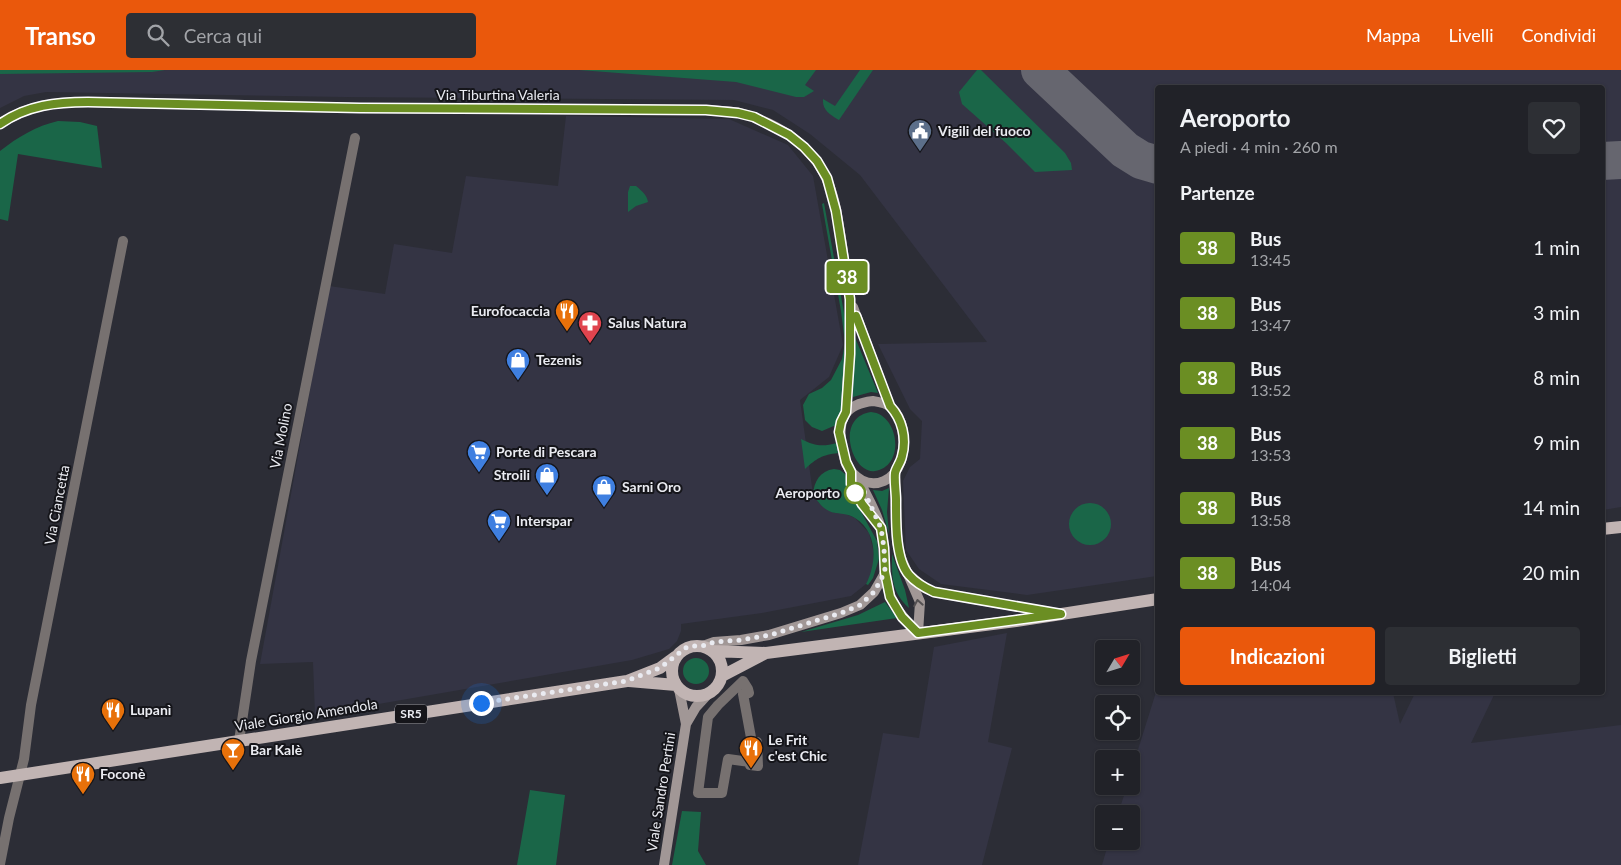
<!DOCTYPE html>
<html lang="it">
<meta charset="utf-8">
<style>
body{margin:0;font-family:Lato,sans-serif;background:#2d2f34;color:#f1f3f6;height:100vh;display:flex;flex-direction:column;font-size:19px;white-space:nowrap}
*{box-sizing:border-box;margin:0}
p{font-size:16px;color:#a2a4a8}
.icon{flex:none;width:28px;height:28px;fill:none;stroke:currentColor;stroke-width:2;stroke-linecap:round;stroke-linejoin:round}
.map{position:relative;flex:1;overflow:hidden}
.panel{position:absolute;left:1155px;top:15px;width:450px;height:610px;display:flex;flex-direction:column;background:#212228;border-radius:5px;box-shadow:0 1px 4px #0004,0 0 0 1px #3e3f45}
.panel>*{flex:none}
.badge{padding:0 10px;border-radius:4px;font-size:18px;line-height:32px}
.needle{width:32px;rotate:52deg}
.controls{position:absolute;left:1095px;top:570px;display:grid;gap:10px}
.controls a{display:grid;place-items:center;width:45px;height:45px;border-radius:5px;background:#212228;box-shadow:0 1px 4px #0004,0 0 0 1px #3e3f45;font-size:25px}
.you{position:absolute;width:25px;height:25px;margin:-12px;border:4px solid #fff;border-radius:50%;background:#1a73e8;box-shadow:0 0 0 8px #1a73e833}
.map>.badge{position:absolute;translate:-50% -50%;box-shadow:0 0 0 2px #fff}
h2{padding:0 25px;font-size:19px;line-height:45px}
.round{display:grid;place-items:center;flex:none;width:52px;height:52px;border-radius:5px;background:#2d2f34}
.summary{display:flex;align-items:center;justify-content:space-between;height:85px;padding:0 25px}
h1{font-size:24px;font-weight:700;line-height:38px}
.action{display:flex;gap:10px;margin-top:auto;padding:10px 25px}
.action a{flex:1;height:58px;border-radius:5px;background:#ea580c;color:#fff;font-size:20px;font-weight:700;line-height:58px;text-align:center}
.action a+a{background:#2d2f34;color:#f1f3f6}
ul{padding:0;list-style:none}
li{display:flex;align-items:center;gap:15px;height:65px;padding:0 25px}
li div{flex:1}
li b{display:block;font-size:19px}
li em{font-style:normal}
li .badge{min-width:55px;font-weight:700;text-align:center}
header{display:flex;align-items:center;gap:30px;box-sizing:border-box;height:70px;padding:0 25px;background:#ea580c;color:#fff}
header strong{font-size:24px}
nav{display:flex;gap:28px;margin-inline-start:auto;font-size:18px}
.search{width:350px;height:45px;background:#2d2f34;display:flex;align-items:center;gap:12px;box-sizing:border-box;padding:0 18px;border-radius:5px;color:#a2a4a8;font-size:19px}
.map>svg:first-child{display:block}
.built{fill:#343444}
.green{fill:#1a6648}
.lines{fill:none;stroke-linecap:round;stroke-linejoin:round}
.taxiway{stroke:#66666f;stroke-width:38}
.street{stroke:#777170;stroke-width:10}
.secondary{stroke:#a19796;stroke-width:10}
.primary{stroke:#c1b4b3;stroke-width:12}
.oneway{stroke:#545052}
.line-casing{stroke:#fff;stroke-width:11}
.line{stroke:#6b8e23;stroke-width:8}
.walk{stroke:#eaebf1;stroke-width:5;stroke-dasharray:0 9}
.stop-dot{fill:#fff;stroke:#6b8e23;stroke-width:2.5}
.labels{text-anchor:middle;stroke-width:4;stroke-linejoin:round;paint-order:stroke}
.shield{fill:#15151a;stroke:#aaabb0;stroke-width:1}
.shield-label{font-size:12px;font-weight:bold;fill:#eaebf1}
.street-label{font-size:14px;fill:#eaebf1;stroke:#15151a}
.poi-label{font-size:14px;font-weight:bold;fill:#eaebf1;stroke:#15151a;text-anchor:start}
.stop-label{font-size:14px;font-weight:bold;fill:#eaebf1;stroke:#15151a;text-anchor:end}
</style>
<header>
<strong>Transo</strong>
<div class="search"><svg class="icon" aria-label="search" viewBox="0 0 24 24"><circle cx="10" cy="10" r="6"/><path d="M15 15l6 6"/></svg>Cerca qui</div>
<nav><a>Mappa</a><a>Livelli</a><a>Condividi</a></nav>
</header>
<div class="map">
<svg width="1621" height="795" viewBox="0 0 1621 795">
<rect width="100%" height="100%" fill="#2c2d36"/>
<path class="built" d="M0,0h1621v437l-18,3 -1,-422h-444l-1,488 -130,19 -86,-11 -22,-15 -13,-19 -3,-69 7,-14 10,-8 2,-38 -12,-12 -32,-65 109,-2 -127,-167 -50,-41 -37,-24 -39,-10 -390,-3 -298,-5 -22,4 -24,12z
M566,46l163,3 59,26 25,31 30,169 -14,32 -29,23 13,94 6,9 15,10h9l12,5 14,15 4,16 1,12 -2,12 -6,11 -15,12 -89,17 -81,11v7l-4,10 -8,8 -37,11 -317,55 -2,-53 -53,2 69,-378 56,8 9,-50 58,9 14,-77 92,10z
M1007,563l-19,109 24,6 -30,117h-124l25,-132 36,5 15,-91z
M1157,619l1,3 235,1 7,31 15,-31h80l-24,50 150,-18v140h-519l7,-24h22v-27h-13l9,-28h4v-14z"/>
<path class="green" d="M0,0h165l-13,2 -152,2z
M579,0h237l-11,15 9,6 -10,6h-8l-60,-15z
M860,0h13l-34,50c-9,-5 -17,-10 -16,-21l12,7z
M977,0h4l84,83 6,10 1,7 -37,2 -29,-29 -44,-39 -3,-12z
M58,51l22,1 17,4 5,42 -84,-14 -10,67 -8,-2v-68c18,-14 36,-25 58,-30z
M630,116h6c6,5 11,9 12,16l-12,4 -8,6v-20z
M824,133l23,126 -4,80 -7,16 -14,6 -10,-4 -7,-7 -2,-15 6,-11 13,-6 9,-8 11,-21 3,-16 -4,-32 -19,-107z
M854,265l24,58 -7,-1 -18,5z
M871,342c28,2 35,54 4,59 -23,4 -41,-54 -4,-59z
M801,369c14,7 21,8 36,4l1,10c-16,2 -21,5 -33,16z
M834,399l6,1 5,4 8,23 24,44 2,18 -6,19 -5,7 -2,-1c11,-21 12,-52 -11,-66 -6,-4 -12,-4 -19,-5 -11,-1 -17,-10 -23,-18 1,-14 7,-24 21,-26z
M889,418l-2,24 2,22 -7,-24 -9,-20 9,1z
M1069 454a21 21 0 1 1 42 0a21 21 0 1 1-42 0Z
M892,484l13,36 4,18c-18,-17 -17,-31 -17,-54z
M885,532l12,16 -96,14 57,-17z
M683 601a13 13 0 1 1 26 0a13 13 0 1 1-26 0Z
M530,720l35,5 -9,70h-39z
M682,741l19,1 -3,39 8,14h-34z"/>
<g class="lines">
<path class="taxiway" d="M1040,0l85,80 16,10 17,5
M1602,91l19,-1"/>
<path class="street" d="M743,611l5,8 1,4 -6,1 9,49 5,-1 1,24 -8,-1v-3l-22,-3 -6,34h-24l10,-76 10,-12z
M239,671l12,-80 104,-523
M0,794l9,-46 15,-59 7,-54 92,-464"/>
<path class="secondary" d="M0,54c27,-19 56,-22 88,-22l272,6 346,2c11,1 24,1 34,3 35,9 71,31 86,65 10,20 12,44 16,67 2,18 7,37 8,56 2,37 -3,74 -4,111
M853,237l37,99
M873,331c6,1 13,2 18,6 14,12 15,38 10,54 -3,9 -8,16 -17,20 -16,7 -30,-3 -38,-17 -2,-5 -3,-12 -4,-18 -5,-27 3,-42 31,-45z
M895,403l2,69 4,16 19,44 -2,31
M859,410c7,15 18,32 22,49 4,14 3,28 4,42 1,27 15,44 33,62
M909,505l16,13 9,4 121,21
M703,576l11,-4 27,-2 28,-5 72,-22 19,-8 14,-13 11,-19
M686,654l10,-17 11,-12
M664,795l22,-141 -7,-35"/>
<path class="primary" d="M1602,459l19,-2
M672 601a25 25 0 1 1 50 0a25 25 0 1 1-50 0Z
M712,581l54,2 250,-32 142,-22
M722,606l44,-23
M629,611l47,4
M0,708l627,-97 33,-13 15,-11"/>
</g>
<defs><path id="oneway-chevron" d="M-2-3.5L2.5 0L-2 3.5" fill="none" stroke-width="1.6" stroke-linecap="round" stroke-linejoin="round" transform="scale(1.25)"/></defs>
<use class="oneway" href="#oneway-chevron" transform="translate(918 533) rotate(-100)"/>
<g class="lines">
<g class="line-casing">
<path id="line" d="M0,54c27,-19 57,-22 88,-22l272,6 346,2 32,3 16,4 35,18 15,12 13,14 10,17 9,33 14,88v55l-4,58 -5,10 -2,10 7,30 5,10v12l11,20 19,24 3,20 1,24 5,25 12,20 16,16 143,-19 -127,-22c-9,-4 -19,-10 -25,-17 -14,-16 -13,-55 -13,-75 0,-8 -2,-19 -1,-27 1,-5 6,-11 7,-17 5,-18 0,-37 -12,-50l-34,-90"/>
</g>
<use href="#line" class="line"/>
<path class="walk" d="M481,633l145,-22 34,-13 27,-21 8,-1h7l12,-4 27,-2 29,-5 71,-22 19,-8 14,-13 11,-20 -1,-24 -3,-20 -17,-37 -9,2"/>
</g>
<defs>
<g id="civic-pin" transform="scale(1.25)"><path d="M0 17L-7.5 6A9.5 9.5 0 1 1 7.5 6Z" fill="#5c6f8a" stroke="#15151a"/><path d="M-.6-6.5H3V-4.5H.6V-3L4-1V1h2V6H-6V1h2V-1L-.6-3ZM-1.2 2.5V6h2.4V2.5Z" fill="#fff"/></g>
<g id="restaurant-pin" transform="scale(1.25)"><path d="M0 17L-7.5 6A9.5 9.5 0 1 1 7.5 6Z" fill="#e8710a" stroke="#15151a"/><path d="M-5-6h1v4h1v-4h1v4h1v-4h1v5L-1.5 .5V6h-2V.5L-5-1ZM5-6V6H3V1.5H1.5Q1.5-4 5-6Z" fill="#fff"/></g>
<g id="pharmacy-pin" transform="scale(1.25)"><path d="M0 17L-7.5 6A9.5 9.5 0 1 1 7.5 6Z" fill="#e0444e" stroke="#15151a"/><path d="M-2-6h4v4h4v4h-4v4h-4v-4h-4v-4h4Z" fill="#fff"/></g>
<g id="shop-pin" transform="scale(1.25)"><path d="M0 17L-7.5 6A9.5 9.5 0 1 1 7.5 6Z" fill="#3f7fe0" stroke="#15151a"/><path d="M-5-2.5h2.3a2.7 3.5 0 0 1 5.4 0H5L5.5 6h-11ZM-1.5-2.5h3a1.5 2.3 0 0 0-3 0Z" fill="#fff"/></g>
<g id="supermarket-pin" transform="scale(1.25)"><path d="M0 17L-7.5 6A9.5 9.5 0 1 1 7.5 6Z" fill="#3f7fe0" stroke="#15151a"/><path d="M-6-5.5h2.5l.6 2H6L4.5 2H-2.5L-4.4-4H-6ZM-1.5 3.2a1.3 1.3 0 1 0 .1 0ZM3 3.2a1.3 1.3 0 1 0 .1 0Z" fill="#fff"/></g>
<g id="bar-pin" transform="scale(1.25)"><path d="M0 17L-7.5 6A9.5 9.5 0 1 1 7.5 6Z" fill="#e8710a" stroke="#15151a"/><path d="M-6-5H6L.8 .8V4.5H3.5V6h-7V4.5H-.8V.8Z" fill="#fff"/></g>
</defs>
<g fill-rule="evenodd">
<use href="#civic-pin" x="920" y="61"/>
<use href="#restaurant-pin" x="567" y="241"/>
<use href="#pharmacy-pin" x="590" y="253"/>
<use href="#shop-pin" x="518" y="290"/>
<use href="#supermarket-pin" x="479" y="382"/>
<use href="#shop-pin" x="547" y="405"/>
<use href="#shop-pin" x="604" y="417"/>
<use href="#supermarket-pin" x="499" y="451"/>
<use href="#restaurant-pin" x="113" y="640"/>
<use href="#restaurant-pin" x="751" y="678"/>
<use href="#bar-pin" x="233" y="680"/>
<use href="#restaurant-pin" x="83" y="704"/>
</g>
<circle class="stop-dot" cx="855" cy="423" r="10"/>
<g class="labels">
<rect class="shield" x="395" y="634.5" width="32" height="19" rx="4"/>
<g class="shield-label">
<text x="411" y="648">SR5</text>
</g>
<g class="street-label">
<text x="498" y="30">Via Tiburtina Valeria</text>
<text transform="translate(281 366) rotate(-79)" y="5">Via Molino</text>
<text transform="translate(57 435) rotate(-79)" y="5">Via Ciancetta</text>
<text transform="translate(306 645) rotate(-9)" y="5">Viale Giorgio Amendola</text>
<text transform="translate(661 722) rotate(-81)" y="5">Viale Sandro Pertini</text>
</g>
<g class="poi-label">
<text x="938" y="66">Vigili del fuoco</text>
<text x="550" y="246" text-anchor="end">Eurofocaccia</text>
<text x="608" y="258">Salus Natura</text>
<text x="536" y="295">Tezenis</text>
<text x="496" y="387">Porte di Pescara</text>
<text x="530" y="410" text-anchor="end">Stroili</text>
<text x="622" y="422">Sarni Oro</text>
<text x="516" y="456">Interspar</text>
<text x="130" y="645">Lupanì</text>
<text x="768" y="675">Le Frit<tspan x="768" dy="16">c'est Chic</tspan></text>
<text x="250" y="685">Bar Kalè</text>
<text x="100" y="709">Foconè</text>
</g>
<g class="stop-label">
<text x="840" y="428">Aeroporto</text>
</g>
</g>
</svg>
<div class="controls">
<a><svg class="needle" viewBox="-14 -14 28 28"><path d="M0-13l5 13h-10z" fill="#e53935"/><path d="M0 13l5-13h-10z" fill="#a2a4a8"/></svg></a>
<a><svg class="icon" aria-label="locate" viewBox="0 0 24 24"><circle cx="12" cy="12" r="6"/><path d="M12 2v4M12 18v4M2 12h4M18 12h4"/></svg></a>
<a>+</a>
<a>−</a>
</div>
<div class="you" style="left:481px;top:633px"></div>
<b class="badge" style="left:847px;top:207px;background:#6b8e23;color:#fff">38</b>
<section class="panel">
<div class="summary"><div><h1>Aeroporto</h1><p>A piedi · 4 min · 260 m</p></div><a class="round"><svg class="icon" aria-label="heart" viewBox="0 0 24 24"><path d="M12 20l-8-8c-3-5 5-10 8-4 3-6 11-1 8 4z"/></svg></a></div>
<h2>Partenze</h2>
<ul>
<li><span class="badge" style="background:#6b8e23;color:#fff">38</span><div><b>Bus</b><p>13:45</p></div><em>1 min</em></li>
<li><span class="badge" style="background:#6b8e23;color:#fff">38</span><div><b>Bus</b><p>13:47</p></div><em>3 min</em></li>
<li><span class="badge" style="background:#6b8e23;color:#fff">38</span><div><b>Bus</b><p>13:52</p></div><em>8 min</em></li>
<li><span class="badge" style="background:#6b8e23;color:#fff">38</span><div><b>Bus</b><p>13:53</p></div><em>9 min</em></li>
<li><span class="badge" style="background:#6b8e23;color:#fff">38</span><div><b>Bus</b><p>13:58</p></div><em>14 min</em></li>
<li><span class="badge" style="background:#6b8e23;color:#fff">38</span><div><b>Bus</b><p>14:04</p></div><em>20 min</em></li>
</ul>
<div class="action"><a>Indicazioni</a><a>Biglietti</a></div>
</section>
</div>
